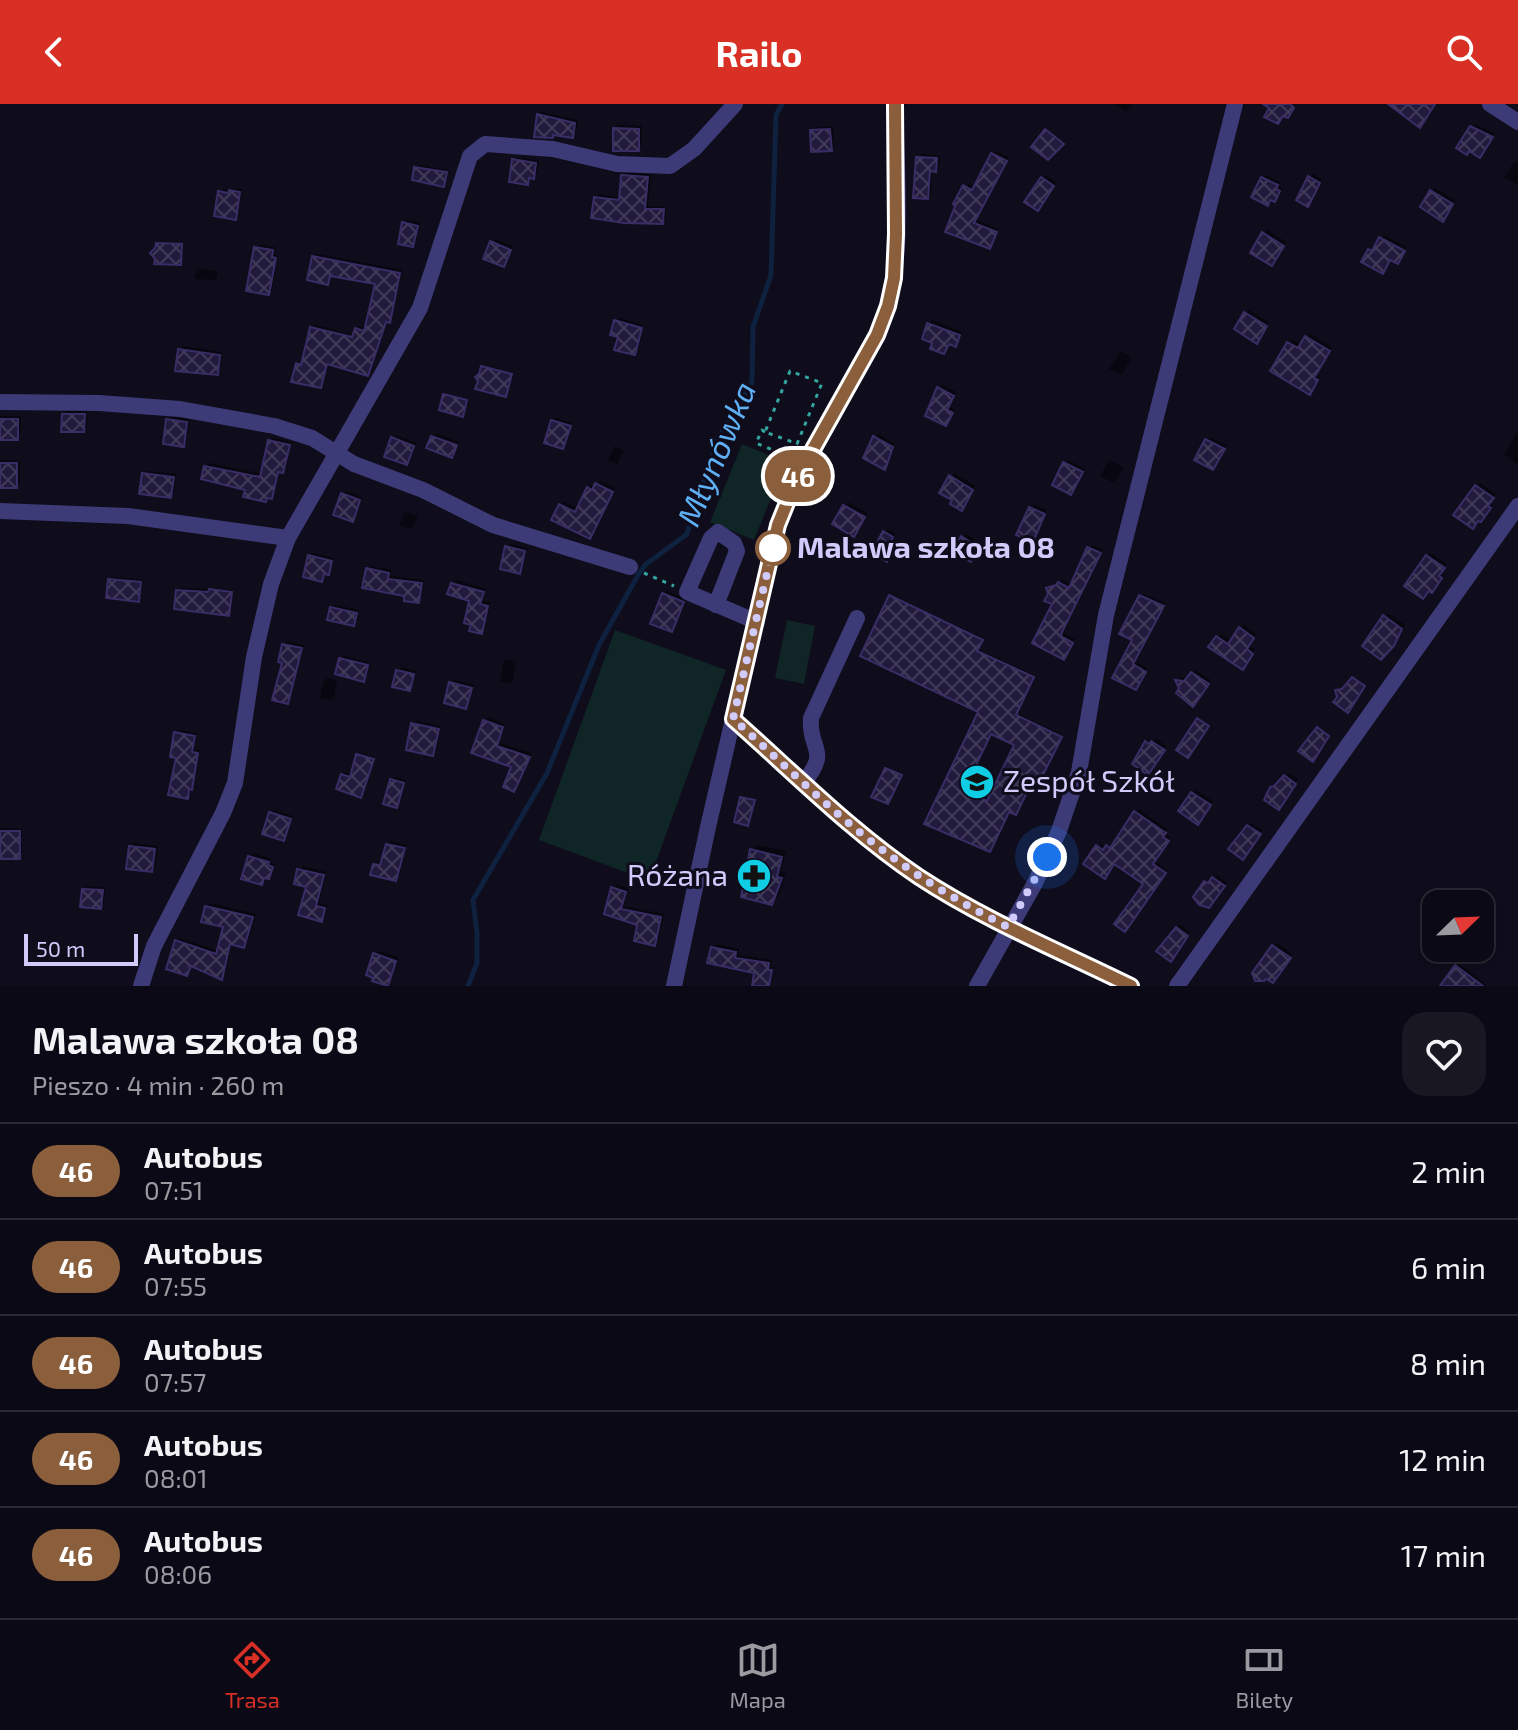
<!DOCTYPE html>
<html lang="pl">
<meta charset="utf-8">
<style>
body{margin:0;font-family:"Exo 2",sans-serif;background:#191722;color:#f1f3f6;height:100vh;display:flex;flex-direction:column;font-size:30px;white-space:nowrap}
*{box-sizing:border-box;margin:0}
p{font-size:26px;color:#9a9aa0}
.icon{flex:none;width:44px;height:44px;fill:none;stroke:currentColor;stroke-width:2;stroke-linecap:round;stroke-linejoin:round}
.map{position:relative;height:882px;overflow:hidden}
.panel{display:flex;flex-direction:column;background:#0b0915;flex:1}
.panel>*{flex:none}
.badge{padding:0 16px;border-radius:26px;font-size:28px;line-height:52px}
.needle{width:52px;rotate:67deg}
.controls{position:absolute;left:1422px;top:786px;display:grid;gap:16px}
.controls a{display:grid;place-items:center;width:72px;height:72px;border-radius:16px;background:#0b0915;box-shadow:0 2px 6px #0004,0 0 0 2px #2b2a34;font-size:40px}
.scale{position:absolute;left:24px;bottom:20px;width:114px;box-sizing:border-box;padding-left:8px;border:4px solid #d1cbfc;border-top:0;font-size:22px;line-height:28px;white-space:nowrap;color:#d1cbfc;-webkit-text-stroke:6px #0f0c1c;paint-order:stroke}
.you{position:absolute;width:40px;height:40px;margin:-20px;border:6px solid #fff;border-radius:50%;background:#1a73e8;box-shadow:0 0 0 12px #1a73e833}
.map>.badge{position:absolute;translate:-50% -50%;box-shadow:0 0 0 4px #fff}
.round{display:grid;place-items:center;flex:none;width:84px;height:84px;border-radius:24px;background:#191722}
.head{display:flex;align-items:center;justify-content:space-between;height:136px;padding:0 32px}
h1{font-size:38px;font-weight:700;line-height:60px}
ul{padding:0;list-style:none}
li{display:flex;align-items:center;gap:24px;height:96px;padding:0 32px;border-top:2px solid #2b2a34}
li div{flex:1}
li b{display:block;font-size:30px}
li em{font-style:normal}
li .badge{min-width:88px;font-weight:700;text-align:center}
header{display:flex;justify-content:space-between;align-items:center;height:104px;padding:0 32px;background:#d93025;color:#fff;font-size:36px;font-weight:700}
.menu{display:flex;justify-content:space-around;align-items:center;height:112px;border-top:2px solid #2b2a34;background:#0b0915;font-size:22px;color:#9a9aa0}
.menu a{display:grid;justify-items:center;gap:4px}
.menu .active{color:#d93025}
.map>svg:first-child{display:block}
.park{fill:#102525}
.shadow{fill:#0007;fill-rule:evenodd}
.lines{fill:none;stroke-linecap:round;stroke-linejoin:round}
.stream{stroke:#0e213e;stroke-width:5}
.building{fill:url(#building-cross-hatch);stroke:#392d66;stroke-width:2;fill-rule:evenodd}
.path{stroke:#34a6a0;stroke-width:3;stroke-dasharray:4 6;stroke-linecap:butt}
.minor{stroke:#3d3a78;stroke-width:16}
.line-casing{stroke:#fff;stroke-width:18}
.line{stroke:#8b5e3c;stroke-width:12}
.walk{stroke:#d1cbfc;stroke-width:8;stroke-dasharray:0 14.4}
.stop-dot{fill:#fff;stroke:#8b5e3c;stroke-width:4}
.labels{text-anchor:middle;stroke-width:6;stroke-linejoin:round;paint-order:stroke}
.stop-label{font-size:30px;font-weight:bold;fill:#d1cbfc;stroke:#0f0c1c;text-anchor:start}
.poi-label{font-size:30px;fill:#d1cbfc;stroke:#0f0c1c;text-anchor:start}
.water-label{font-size:32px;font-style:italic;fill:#5faff5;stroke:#0f0c1c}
</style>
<header><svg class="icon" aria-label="back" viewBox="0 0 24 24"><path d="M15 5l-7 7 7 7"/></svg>Railo<svg class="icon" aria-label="search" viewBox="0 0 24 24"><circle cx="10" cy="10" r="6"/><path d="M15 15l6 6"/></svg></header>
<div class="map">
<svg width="1518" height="882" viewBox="0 0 1518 882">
<defs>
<pattern id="building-cross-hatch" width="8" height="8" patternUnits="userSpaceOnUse" patternTransform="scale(2)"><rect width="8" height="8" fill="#211a3c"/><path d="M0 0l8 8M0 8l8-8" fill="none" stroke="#403a59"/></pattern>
</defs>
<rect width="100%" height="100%" fill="#0f0c1c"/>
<path class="park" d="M742,340l44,18 -32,78 -44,-18z
M787,516l28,6 -11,58 -29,-6z
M615,526l111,40 -77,211 -110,-41z"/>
<path class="shadow" d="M1115,0h18l-7,8z
M542,8l36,8 -2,12 -3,3 -34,-20z
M1475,20l20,10 -12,18 -12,-25z
M619,21l23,1 -1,20 -3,3 -23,-20z
M833,22l1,20 -3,3 -19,-18 3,-3z
M995,47l14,6 -34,62 23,10 -8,18 -42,-16 17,-44 3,-3 8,4z
M921,50l19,2 -1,10 -7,3 -1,25 -4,3 -9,-39z
M518,53l21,3 -2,13 -10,10 -13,-23z
M1515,57l3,2v22l-14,-8z
M419,61l29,5 -2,12 -3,3 -27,-17z
M626,69l25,1 -3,32 18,1v11l-3,4 -67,-24 3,-4 22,4 2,-22z
M1313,70l9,5 -11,22 -1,-23z
M1046,71l10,7 -15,23 1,-27z
M1266,71l14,7 -2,4 4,2 -4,8 -11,7 -4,-25z
M1435,84l20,12 -9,16 -15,-25z
M224,85h18l-4,25 -3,4 -15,-26z
M407,116l13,2 -4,20 -4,3 -8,-22z
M1267,126l19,12 -11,18 -12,-26z
M1384,131l23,12 -9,15 -28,-12 5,-2z
M495,135l18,7 -10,19 -11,-22z
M260,141l15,2 -1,7 4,1 -6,35 -4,3 -12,-45z
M317,150l85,16 -10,47 -5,3 -16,51 -3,3 -39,-12 -8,24 -23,-22 6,-2 8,-34 3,-3 39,10 6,-9 7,2 11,-46 -46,-8 -4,9 -14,-26z
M197,164l21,3 -2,9 -21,-1z
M1249,206l20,12 -9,17 -14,-26z
M619,214l25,7 -6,25 -4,3 -14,-18 -4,-14z
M932,216l30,12 -3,9 -3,4 -6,-3 -7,10 -9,-10 -5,-18z
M1310,230l22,13 -16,27 4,2 -8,13 -40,-19 20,-30 10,5z
M183,242l39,6 -2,18 -3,3 -37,-23z
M1121,247l11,7 -11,17 -12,-6z
M942,281l14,7 -7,15 5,2 -8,15 -8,-36z
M67,307h20v16l-3,3 -20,-16z
M0,312h21l-1,19 -3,3h-17z
M171,313l18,2 -3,23 -3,3 -15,-25z
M556,314l17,5 -10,24 -10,-26z
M1518,327v32l-1,1 -13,-10z
M436,329l23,9 -8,14 -18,-19z
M878,330l17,10 -11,23 -9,-30z
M396,331l20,8 -10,20 -14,-25z
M1210,333l17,8 -14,23 -16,-8z
M274,334l18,4 -6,25 -6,3 -6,23 -8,7 -60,-33 3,-4 54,11 7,-33z
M615,342l9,5 -7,13 -9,-4z
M0,356l20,1v22l-4,3h-16z
M1068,356l17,9 -14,24 -7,-30z
M1109,356l15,8 -10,15 -14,-7z
M147,367l29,3 -2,18 -3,4 -28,-22z
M954,369l21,13 -10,19 -14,-28z
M600,377l15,7 -22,45 -33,-28 4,-3 15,7 10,-21 3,-3 4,2z
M1480,379l16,11 -6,8 3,2 -9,13 -28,-2z
M346,387l16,6 -10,23 -9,-26z
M848,398l19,11 -10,18 -13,-25z
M1034,401l13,5 -15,30 -2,-32z
M405,408l13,4 -6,13 -13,-4z
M888,425l7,4 -5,10 5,3 -5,10 -6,-24z
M966,430l14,9 -6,13 -21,-16 3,-3 6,2z
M511,440l16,4 -5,20 -3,3 -12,-24z
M1092,441l11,4 -1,5 -39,79 12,6 -11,18 -9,-53 -7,-15 15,-9 9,5z
M313,449l21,5 -3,11 -9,10 -13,-23z
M1431,449l16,11 -6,8 3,2 -9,13 -8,-31z
M371,462l20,4 -1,6 34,4 -2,17 -3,3 -13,-6 -38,-25z
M113,473l30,3 -2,16 -3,4 -28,-20z
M456,476l30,9 -4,12 8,1 -5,26 -4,4 -9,-33 -19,-15z
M181,484l52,2 -3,21 -2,3 -50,-24z
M667,487l19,8 -15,31 -8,-36z
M1143,490l22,9 -31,58 13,7 -9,18 -23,-9 20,-38 6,-43z
M892,491l91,43 -5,11 56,26 -18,38 46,22 -20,42 -8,-1 -25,34 -82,13 53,-112 -89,-114zM991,628l26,12 -27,56 -26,-12z
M336,501l23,5 -2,11 -4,3 -21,-16z
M1388,509l17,12 -8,15 -17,17 5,-40z
M1244,521l12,9 -7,11 6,5 -9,14 -35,-18 10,-12 11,7z
M287,537l17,4 -14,54 -3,3 -3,-57z
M344,552l26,7 -6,16 -23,-20z
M506,555l10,3 -3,18 -3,3 -10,-1 3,-19z
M402,563l14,4 -7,18 -11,-18z
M1196,566l15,10 -15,22 -14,-13 -5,-9 3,-3 9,1z
M327,574l10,2 -3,17 -4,3 -10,-2 3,-16z
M454,576l20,5 -8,22 -15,-24z
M488,613l17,7 -6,19 33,10 -18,37v-24l-41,-14z
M417,617l24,5 -5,24 -3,4 -20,-30z
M179,626l18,3 -3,16 6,1 -6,34 -7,13 -9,-41 -2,-23z
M1150,635l3,3 3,-3 10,7 -15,23 -5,-26z
M360,649l15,4 -14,38 -18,-20 2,-3 7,3z
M1288,669l10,6 -16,25 -13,-12z
M395,673l11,3 -6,22 -3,4 -5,-26z
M1196,686l17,11 -12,18 -20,-8z
M1138,705l29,20 -3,5 6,3 -16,24 13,9 -39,57 18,-44 -49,-37 3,-2 7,4 4,-4 2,2z
M274,706l19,6 -10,23 -13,-26z
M1251,719l11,7 -16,24 2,-28z
M0,724l22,1v24l-3,4h-19z
M391,737l16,4 -8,31 -3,3 -22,-14 4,-4 5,1z
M135,739l23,3 -3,21 -4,3 -20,-24z
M758,741l28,6 -5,20 5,2 -8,24 -6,6 -20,-53z
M254,749l17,6 -1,3 5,2 -3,10 -6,2 -4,7 -12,-26z
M303,762l23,6 -7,31 9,2 -6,15 -21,-6 8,-28 -10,-16z
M1217,771l10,7 -15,20 -6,-20 3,-3 3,2z
M617,780l11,4 -5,18 41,8 -6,27 -4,3 -15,-21 -32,-10 6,-25z
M87,782l18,2 -1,15 -4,4 -17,-17z
M210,799l46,11 -9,29 -4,3 -11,-3 -7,31 -3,3 -30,-12 -5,8 -10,-31 3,-4 39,13 6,-25 -18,-19z
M1180,821l10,7 -16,24 3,-28z
M1277,839l15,11 -16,23 -3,-30z
M716,840l23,5 -1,6 34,5 -1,7h3l-3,19h-17l2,-14 -44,-24z
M378,847l20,6 -10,27 -13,-30z
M1459,860l27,20 -1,2h-43z"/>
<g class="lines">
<path class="stream" d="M468,882l9,-23v-30l-4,-33 74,-127 52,-128 39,-70 7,-10 42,-31 31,-96 34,-56 1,-55 18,-52 5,-160 6,-11"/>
</g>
<path class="building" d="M1263,0h27l4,4 -6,10 -5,-2 -5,8 -14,-7 5,-9z
M1388,0h47l-15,24z
M537,10l38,9 -2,15 -20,-3v3l-19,-1z
M1470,22l23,11 -13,21 -11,-7 -2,4 -11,-7z
M613,24l26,1v22h-26z
M830,25l2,22 -21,1 -1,-22z
M1045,25l19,15 -16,16 -17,-13z
M991,49l16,8 -33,62 23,9 -7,17 -45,-17 10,-26 -2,-2 10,-19 9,5z
M916,53l21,1 -1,14 -6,-1 -2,28 -15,-1z
M512,55l24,4 -2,16 -5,-1 -1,7 -19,-3z
M414,63l33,5 -3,15 -32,-7z
M621,71l27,2 -3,32h19l-1,15 -39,-1 -33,-5 3,-21 25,3z
M1308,72l12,7 -12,24 -12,-7z
M1041,73l13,9 -16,25 -14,-9z
M1261,73l17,8 -2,4 4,2 -5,11 -5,-2 -2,6 -17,-9z
M229,86l11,2 -4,28 -22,-4 4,-25 10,2z
M1430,86l23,14 -10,18 -23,-15z
M402,118l16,4 -5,21 -15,-3z
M1262,128l22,14 -12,20 -22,-13z
M1379,133l26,14 -7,13 -8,-4 -7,14 -22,-12 7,-13 4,2z
M490,137l21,9 -7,17 -21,-8z
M156,139l26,1 -1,21 -27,-1 1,-5 -5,-6 5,-5z
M254,143l19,3 -1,7 4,1 -7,37 -23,-4z
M312,152l88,17 -10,50 -4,-1 -18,54 -41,-12 -6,24 -30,-6 5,-19 5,2 9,-38 42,10 3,-9 9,3 11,-47 -45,-8 -2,9 -21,-5z
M1244,208l23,14 -10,18 -23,-15z
M614,216l28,8 -7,27 -21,-5 4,-13 -8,-2z
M927,219l33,12 -4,12 -7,-3 -5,10 -14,-5 2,-6 -10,-4z
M1305,232l25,15 -16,27 4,2 -8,15 -40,-24 17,-29 11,6z
M178,245l42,6 -2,20 -43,-4z
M481,262l31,8 -6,23 -31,-8 3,-8 -3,-4 4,-3z
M937,283l17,9 -7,14 6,3 -7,13 -21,-10z
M443,290l24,6 -4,17 -24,-7z
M62,310h23l-1,18h-23z
M0,315h18v21h-18z
M166,315l21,3 -3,25 -21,-3z
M551,316l20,6 -8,23 -19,-6z
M431,332l26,9 -5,13 -26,-10z
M873,332l20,11 -8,23 -22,-12z
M391,333l23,9 -7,19 -23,-8z
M1205,335l20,10 -12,21 -19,-10z
M268,336l22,5 -7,28 -5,-1 -6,27 -5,-1 -1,4 -23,-5 2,-7 -44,-11 3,-13 56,11z
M1063,358l20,10 -12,23 -19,-10z
M0,359h17v25h-17z
M142,369l32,4 -3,21 -32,-4z
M949,371l24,15 -11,21 -12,-7 2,-4 -13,-7z
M595,379l18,9 -23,47 -39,-19 8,-16 16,8 12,-25 5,3z
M1475,381l19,13 -6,8 3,2 -10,14 -3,-1 -5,8 -20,-14z
M341,389l19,7 -7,22 -20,-7z
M843,401l22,12 -11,20 -22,-13z
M1029,403l16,7 -12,28 -17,-7z
M883,427l10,6 -5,10 6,3 -7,12 -16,-9z
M961,432l17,11 -7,15 -25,-13 5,-10 7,3z
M505,442l20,5 -5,23 -20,-5z
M1087,443l14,6 -39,79 -1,4 12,7 -9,17 -32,-17 20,-39 -8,-3 4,-7 -2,-6 10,-3 2,-3 11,6z
M308,451l24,6 -3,14 -5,-1 -2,8 -19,-5z
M1426,451l19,13 -6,8 3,2 -10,15 -3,-2 -6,8 -19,-13z
M366,464l23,5 -1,6 34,4 -3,20 -15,-2v-5l-42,-8z
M108,475l33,3 -2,20 -33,-4z
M451,479l33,9 -4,12 8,2 -6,28 -13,-3 2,-6 -7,-2 5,-22 -22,-7z
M209,485l23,3 -3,24 -55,-7 2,-19 32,2z
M662,489l22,9 -12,30 -22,-8z
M889,491l94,45 -6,11 57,26 -18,38 46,22 -22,44 -6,-3 -18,37 -7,-3 -19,40 -66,-28 54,-112 -118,-56zM991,630l23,11 -27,56 -23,-11z
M1139,491l25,11 -31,58 13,8 -10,18 -24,-12 20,-38 -13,-6z
M330,503l27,6 -3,13 -27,-6z
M1383,511l19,14 -8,17 -13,14 -19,-14z
M1239,523l15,11 -7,11 6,5 -10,16 -35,-23 8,-11 12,8z
M282,540l20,4 -14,56 -16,-4 10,-37 -4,-1z
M339,554l29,7 -4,17 -29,-8z
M396,566l18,4 -4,17 -18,-4z
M1191,568l18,12 -16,23 -17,-14 3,-5 -4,-8 9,1z
M1352,573l13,9 -17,27 -15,-11 4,-5 -2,-7 7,-1z
M449,578l23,6 -6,21 -22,-6z
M1197,614l12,8 -21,32 -12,-8z
M483,616l20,7 -6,19 33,11 -16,35 -11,-5 8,-20 -40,-14z
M411,619l28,6 -6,27 -27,-6z
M1317,623l12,9 -16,26 -15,-11z
M174,628l21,4 -3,16 6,1 -6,37 -3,-1 -1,10 -20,-4 8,-37 -6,-1z
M1145,637l4,3 2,-3 14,9 -17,25 -16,-11z
M356,650l18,5 -13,39 -25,-9 5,-15 9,3z
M885,664l17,7 -14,29 -17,-7z
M1284,671l12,9 -17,26 -15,-10 6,-13 4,-1z
M390,675l14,4 -7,25 -14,-4z
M1191,688l20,13 -13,20 -20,-14z
M740,693l15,3 -7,26 -14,-4z
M1134,707l32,22 -3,4 6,4 -16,23 13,9 -41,59 -11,-8 29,-40 -29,-20 -9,15 -22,-15 13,-19 7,5 3,-5 4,3z
M269,708l22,7 -7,22 -22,-7z
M1247,721l14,9 -18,26 -15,-11z
M0,727h20v28h-20z
M386,740l19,4 -9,33 -26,-6 3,-11 7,1z
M129,742l26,3 -3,23 -26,-3z
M750,745l32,8 -5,20 5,1 -10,27 -31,-8z
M248,752l21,6 -1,3 5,2 -4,12 -5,-1 -2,7 -21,-6z
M297,765l27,6 -8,31 9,2 -3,14 -24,-7 8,-28 -12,-3z
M1212,773l13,9 -16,22 -10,-3 -6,-8 11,-16 4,2z
M611,783l15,5 -5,17 40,8 -6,29 -21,-5 3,-16 -33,-11z
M82,785l21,1 -2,19 -21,-2z
M205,802l48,11 -9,31 -14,-4 -8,36 -31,-14 -4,10 -21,-7 9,-29 41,14 7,-27 -22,-5z
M1176,823l12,9 -17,26 -15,-11z
M1272,841l19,13 -18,25 -7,-4 -2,2h-9l-3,-8z
M711,843l25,5 -1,6 34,5 -1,7h4l-3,16h-17l2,-13 -47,-10z
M373,849l23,8 -8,25 -16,-5 1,-3 -7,-3z
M1455,861l28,21h-43z"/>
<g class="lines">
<path class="path" d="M765,328l-3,-2 -6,13 19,8
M797,340l25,-61 -32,-12 -25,61 33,12
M644,469l30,13"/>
<path class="minor" d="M1490,0l28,18
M0,298l99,1 81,6 94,17 38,12 42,26 69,26 70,35 137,42
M0,407l128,5 160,22
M716,501l21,-54 -3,-8 -16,-11 -7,6 -24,54 70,30
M733,615c61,54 118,113 186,158 67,44 141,75 212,109
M804,678c27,-33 4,-32 7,-64l46,-100
M141,882l13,-40 69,-133 12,-30 19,-126 17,-73 17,-46 132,-230 50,-152 15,-12 68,5 64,15 53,2 24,-17 41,-45
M674,882l34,-159 70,-302c18,-44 40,-85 63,-126 17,-31 37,-60 47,-93 16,-57 8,-142 7,-202
M977,882l58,-103 24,-52 20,-59 27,-157 129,-511
M1177,882l341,-480"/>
</g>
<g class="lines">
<g class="line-casing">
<path id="line" d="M895,0l1,130 -2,44 -6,28 -11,29 -80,143 -19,47 -45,194c61,54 119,113 186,158 67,44 141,74 212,109"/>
</g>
<use href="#line" class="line"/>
<path class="walk" d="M773,444l-40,171c45,39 87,82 134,119 44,35 91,64 141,89l39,-70"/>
</g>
<defs>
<g id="school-disc" transform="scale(1.8)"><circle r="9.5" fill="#0ecde4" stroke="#0f0c1c"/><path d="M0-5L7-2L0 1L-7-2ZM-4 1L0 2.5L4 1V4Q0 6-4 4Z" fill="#111"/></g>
<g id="pharmacy-disc" transform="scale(1.8)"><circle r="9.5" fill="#0ecde4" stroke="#0f0c1c"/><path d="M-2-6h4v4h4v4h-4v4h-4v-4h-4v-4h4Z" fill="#111"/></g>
</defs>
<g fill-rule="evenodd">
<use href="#school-disc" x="977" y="678"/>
<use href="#pharmacy-disc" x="754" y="772"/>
</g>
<circle class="stop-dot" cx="773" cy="444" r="16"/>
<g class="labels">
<g class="stop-label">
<text x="797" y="454">Malawa szkoła 08</text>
</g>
<g class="poi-label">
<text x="1003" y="688">Zespół Szkół</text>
<text x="728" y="782" text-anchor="end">Różana</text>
</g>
<g class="water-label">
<text transform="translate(717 350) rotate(-67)" y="11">Młynówka</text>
</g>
</g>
</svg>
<div class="controls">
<a><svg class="needle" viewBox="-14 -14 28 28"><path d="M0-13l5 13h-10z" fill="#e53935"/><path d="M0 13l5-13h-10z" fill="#9a9aa0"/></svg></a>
</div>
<div class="scale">50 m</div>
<div class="you" style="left:1047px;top:753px"></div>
<b class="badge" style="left:798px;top:372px;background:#8b5e3c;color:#fff">46</b>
</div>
<section class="panel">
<div class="head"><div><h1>Malawa szkoła 08</h1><p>Pieszo · 4 min · 260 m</p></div><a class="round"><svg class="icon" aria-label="heart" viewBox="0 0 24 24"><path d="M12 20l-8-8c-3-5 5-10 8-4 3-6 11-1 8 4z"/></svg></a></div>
<ul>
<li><span class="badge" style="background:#8b5e3c;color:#fff">46</span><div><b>Autobus</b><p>07:51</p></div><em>2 min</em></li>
<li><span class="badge" style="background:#8b5e3c;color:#fff">46</span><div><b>Autobus</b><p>07:55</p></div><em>6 min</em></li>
<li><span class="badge" style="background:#8b5e3c;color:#fff">46</span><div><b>Autobus</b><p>07:57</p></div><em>8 min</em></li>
<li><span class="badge" style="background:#8b5e3c;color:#fff">46</span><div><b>Autobus</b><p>08:01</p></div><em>12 min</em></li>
<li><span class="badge" style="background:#8b5e3c;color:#fff">46</span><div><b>Autobus</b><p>08:06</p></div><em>17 min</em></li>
</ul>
</section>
<nav class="menu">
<a class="active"><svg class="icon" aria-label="directions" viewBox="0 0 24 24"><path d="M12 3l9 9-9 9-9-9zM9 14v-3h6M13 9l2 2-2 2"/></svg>Trasa</a>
<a><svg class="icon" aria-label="map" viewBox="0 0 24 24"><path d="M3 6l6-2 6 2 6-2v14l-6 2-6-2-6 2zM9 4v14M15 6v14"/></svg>Mapa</a>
<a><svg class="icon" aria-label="tickets" viewBox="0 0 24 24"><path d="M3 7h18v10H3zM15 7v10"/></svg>Bilety</a>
</nav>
